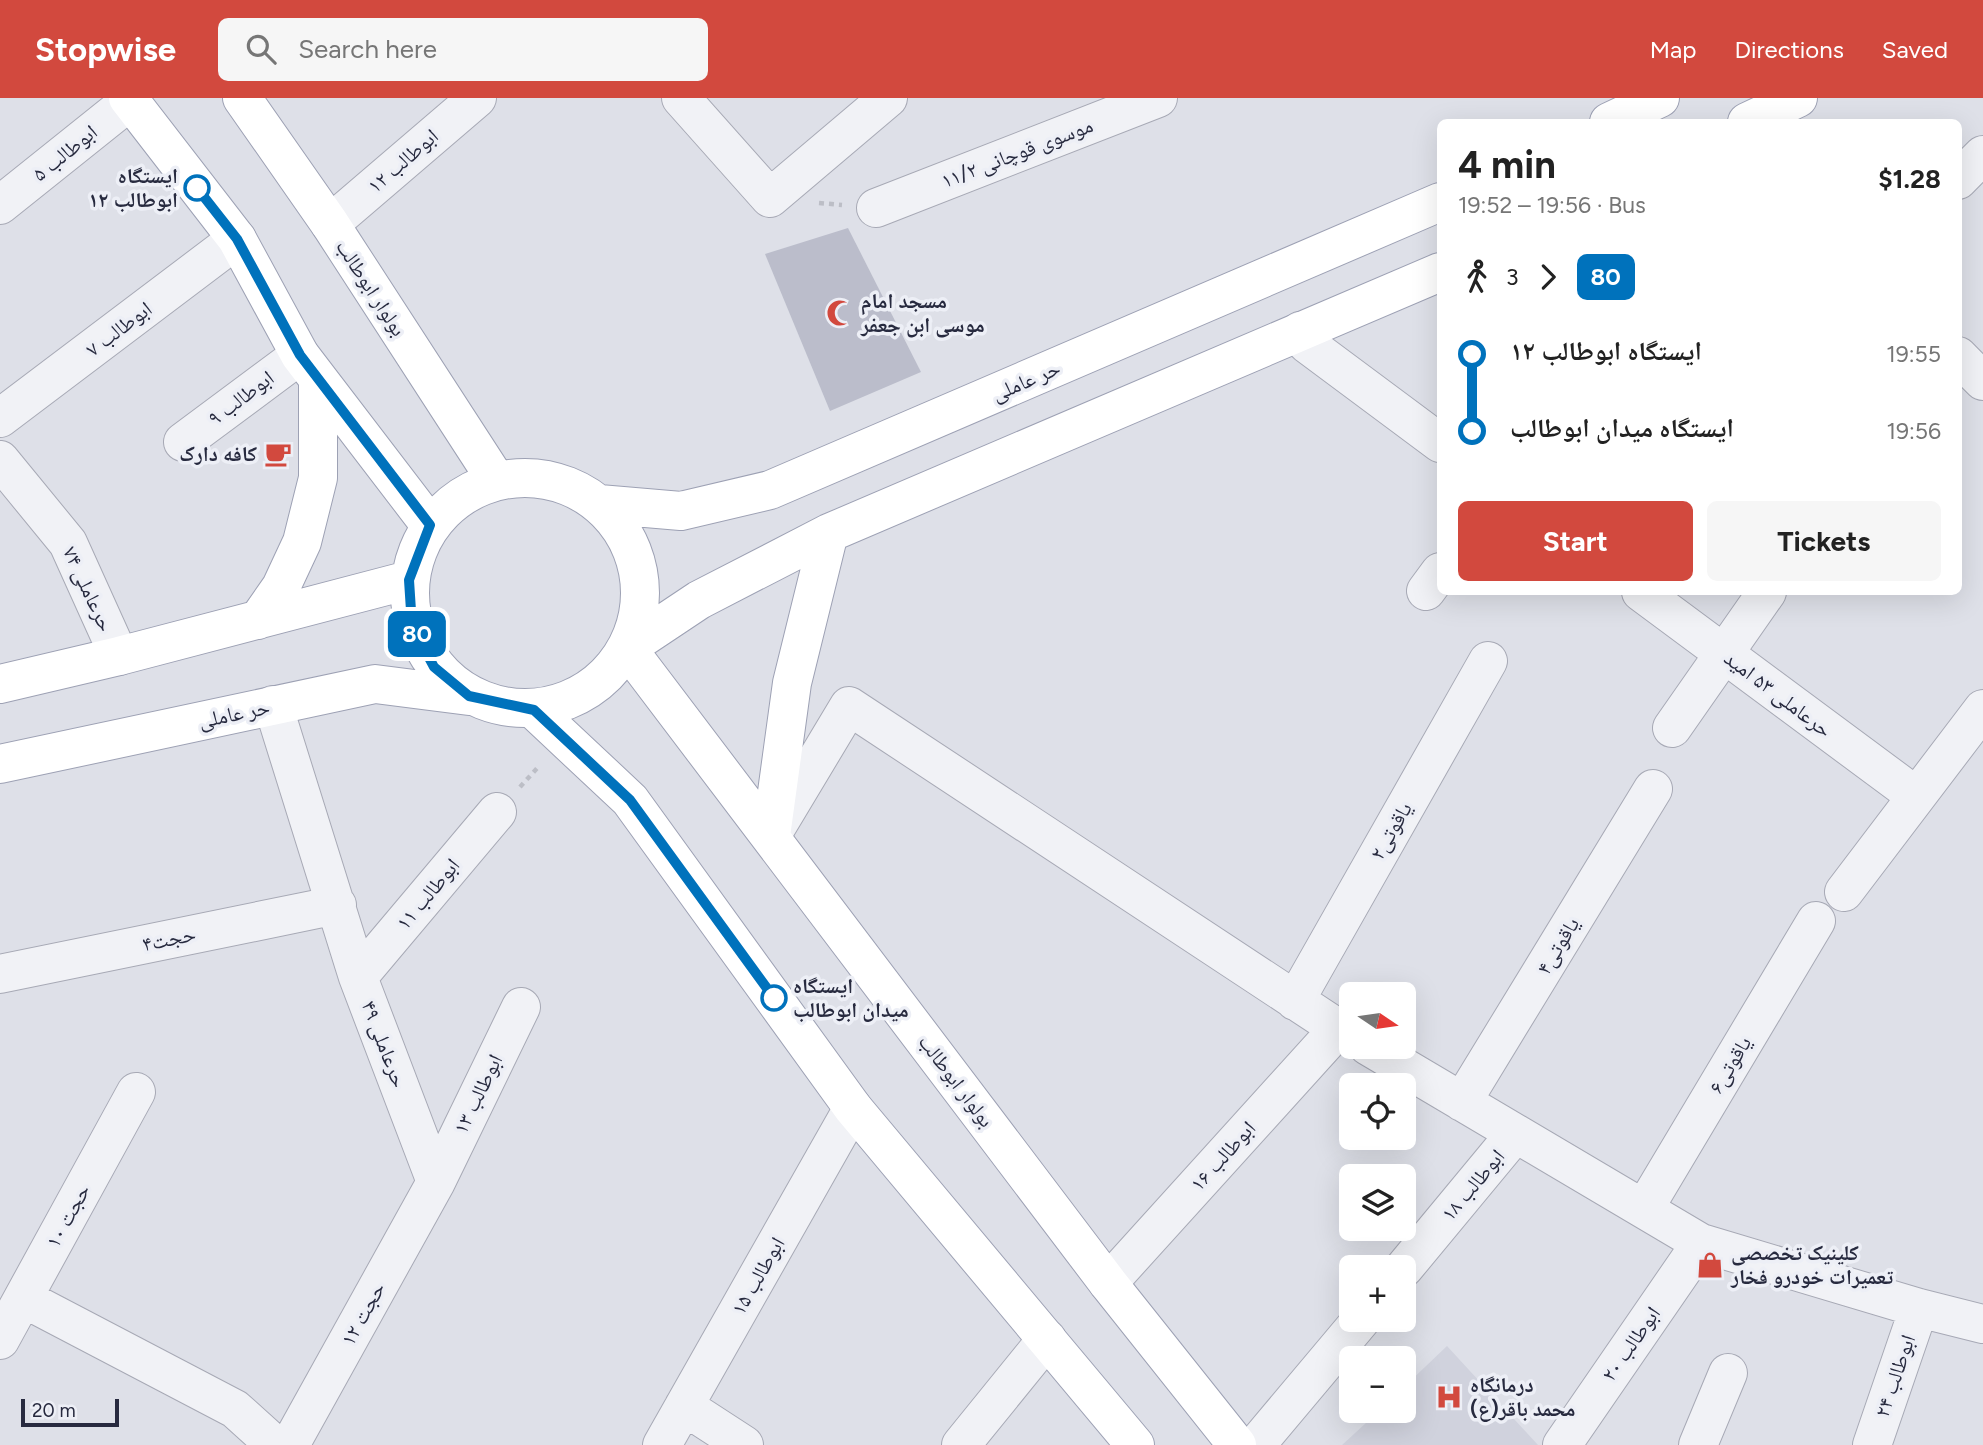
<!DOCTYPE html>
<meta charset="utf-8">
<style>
body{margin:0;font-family:Figtree,"Noto Naskh Arabic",sans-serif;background:#f6f6f6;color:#222;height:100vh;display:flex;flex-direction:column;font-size:26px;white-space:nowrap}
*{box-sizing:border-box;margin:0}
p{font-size:23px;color:#767676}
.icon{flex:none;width:38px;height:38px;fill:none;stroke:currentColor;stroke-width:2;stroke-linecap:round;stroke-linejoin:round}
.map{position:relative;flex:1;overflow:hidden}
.side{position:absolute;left:1437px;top:21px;width:525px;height:476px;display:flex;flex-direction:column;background:#fff;border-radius:10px;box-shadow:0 7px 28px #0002}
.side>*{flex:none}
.badge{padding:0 14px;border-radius:10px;font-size:24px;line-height:46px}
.needle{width:46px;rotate:103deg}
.tools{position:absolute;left:1339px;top:884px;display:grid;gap:14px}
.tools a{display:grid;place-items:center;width:77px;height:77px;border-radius:10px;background:#fff;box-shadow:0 7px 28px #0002;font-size:35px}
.scale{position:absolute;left:21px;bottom:18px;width:98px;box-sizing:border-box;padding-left:7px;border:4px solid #272a3f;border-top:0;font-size:19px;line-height:24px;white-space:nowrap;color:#272a3f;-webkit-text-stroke:5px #edeff6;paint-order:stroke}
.map>.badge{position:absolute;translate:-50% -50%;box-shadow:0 0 0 4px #fff}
.legs{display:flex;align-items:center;gap:10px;height:77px;padding:0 21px;font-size:23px}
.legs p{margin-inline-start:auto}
.summary{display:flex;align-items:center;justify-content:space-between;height:119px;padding:0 21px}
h1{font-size:38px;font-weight:700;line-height:52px}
.button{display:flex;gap:14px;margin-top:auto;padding:14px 21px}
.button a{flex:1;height:80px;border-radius:10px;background:#d2493e;color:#fff;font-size:28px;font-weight:700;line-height:80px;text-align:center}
.button a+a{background:#f6f6f6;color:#222}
ul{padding:0 21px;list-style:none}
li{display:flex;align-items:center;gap:24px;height:77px;font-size:26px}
li i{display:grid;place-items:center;width:10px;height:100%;margin:0 9px;background:currentColor}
li i::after{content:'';width:18px;height:18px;margin:-9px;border:5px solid;border-radius:50%;background:#fff}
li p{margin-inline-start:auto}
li:first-child i{background:linear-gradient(#0000 50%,currentColor 0)}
li:last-child i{background:linear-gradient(currentColor 50%,#0000 0)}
header{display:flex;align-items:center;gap:42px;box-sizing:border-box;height:98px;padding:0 35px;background:#d2493e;color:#fff}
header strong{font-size:33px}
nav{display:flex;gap:38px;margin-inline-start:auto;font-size:24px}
.search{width:490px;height:63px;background:#f6f6f6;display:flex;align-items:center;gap:18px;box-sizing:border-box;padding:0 24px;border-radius:10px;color:#767676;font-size:26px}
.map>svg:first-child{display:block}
.built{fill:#d0d2dd}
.building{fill:#bbbdcb}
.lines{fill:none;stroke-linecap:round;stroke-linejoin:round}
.minor-casing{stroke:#a7a9b5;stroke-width:40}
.major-casing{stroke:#9da1b4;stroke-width:40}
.path{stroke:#bcbec6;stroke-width:4.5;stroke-dasharray:5 5;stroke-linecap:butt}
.minor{stroke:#f1f2f6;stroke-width:38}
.major{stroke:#fff;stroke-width:38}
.line-1-casing{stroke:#fff;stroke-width:16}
.line-1{stroke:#0072bc;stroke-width:10}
.stop-1-dot{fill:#fff;stroke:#0072bc;stroke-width:3.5}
.labels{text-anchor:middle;stroke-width:7;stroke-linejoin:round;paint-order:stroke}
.street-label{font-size:21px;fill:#272a3f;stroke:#edeff6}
.stop-label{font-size:21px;font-weight:bold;fill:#272a3f;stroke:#edeff6;text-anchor:end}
.poi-label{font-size:21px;font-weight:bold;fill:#272a3f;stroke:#edeff6;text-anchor:start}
</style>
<header>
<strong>Stopwise</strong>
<div class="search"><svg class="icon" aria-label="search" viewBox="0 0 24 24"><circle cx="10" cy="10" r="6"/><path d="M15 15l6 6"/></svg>Search here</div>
<nav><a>Map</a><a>Directions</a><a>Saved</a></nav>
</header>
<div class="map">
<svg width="1983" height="1347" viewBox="0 0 1983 1347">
<rect width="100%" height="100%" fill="#dee0e8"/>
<path class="built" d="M1447,1248l91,99h-196l37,-34 25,-1v-23z"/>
<path class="building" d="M848,130l73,144 -91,39 -65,-157z"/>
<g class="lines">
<g class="minor-casing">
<path id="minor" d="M681,0l89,100 118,-100
M1958,82l25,-25
M0,107l130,-104
M876,110l282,-110
M330,126l147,-126
M1300,233l7,13 133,99
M1958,258l25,25
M0,320l237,-179
M183,344l117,-87
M0,362l68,83 51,113
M1426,493l14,-19
M1641,494l275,204
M273,607l85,272 78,205
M1672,630l95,-136
M771,738l78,-130 502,331
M1844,794l139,-183
M0,876l337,-69
M358,879l139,-165
M1295,903l193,-340
M1368,948l333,197 218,65 64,16
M1462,1004l191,-313
M1644,1111l172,-288
M1404,1170l111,-134
M1108,1185l230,-254
M23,1200l212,111 40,36
M0,1242l136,-248
M684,1308l60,39
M290,1347l146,-263 85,-175
M662,1347l191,-337
M961,1347l86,-106
M1256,1347l105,-125
M1562,1347l139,-202
M1698,1347l30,-72
M1872,1347l47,-137"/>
</g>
<g class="major-casing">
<path id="major" d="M128,0l109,141 63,116 130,170
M242,0l88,126 166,256
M1609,24l51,-24
M1747,24l51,-24
M410 495a115 115 0 1 1 230 0a115 115 0 1 1-230 0Z
M599,406l82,7 89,-21 670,-288
M258,522l23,-33 21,-45 16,-64v-99
M627,550l481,635 129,162
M627,550l72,-48 130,-67 611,-261
M0,586l119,-28 290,-76
M534,612l96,90 223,308 282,337
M0,666l375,-80 94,12
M771,738l21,-153 37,-150"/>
</g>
<path class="path" d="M819,105l23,2
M520,689l20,-22"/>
<use href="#minor" class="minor"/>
<use href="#major" class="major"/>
</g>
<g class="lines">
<g class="line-1-casing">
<path id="line-1" d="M197,90l40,51 63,116 130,170 -21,55 3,46 22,41 35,29 65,14 96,90 144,198"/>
</g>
<use href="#line-1" class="line-1"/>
</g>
<defs>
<g id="mosque-bare" transform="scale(2.1)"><path d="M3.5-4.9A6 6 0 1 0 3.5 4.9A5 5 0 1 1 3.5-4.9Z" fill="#d2493e" stroke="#edeff6" stroke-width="2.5" paint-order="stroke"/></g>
<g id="cafe-bare" transform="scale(2.1)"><path d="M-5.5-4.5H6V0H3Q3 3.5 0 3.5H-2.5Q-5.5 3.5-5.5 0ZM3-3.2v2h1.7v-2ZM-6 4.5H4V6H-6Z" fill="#d2493e" stroke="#edeff6" stroke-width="2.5" paint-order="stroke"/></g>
<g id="shop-bare" transform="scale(2.1)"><path d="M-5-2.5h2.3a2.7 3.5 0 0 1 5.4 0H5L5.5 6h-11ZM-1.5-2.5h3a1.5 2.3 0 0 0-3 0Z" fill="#d2493e" stroke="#edeff6" stroke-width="2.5" paint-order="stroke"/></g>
<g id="hospital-bare" transform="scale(2.1)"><path d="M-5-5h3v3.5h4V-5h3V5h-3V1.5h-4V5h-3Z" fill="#d2493e" stroke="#edeff6" stroke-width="2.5" paint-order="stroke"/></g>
</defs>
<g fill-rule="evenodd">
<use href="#mosque-bare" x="840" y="215"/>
<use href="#cafe-bare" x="278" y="356"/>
<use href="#shop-bare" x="1710" y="1167"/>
<use href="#hospital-bare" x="1449" y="1299"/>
</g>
<g class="stop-1-dot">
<circle cx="197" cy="90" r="12"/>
<circle cx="774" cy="900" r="12"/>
</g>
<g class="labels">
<g class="street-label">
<text transform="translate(65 55) rotate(-39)" y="7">ابوطالب ۵</text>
<text transform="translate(1017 55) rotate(-21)" y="7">موسوی قوچانی ۱۱/۲</text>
<text transform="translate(403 63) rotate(-41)" y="7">ابوطالب ۱۲</text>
<text transform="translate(371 190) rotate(57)" y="7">بولوار ابوطالب</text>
<text transform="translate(119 231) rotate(-37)" y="7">ابوطالب ۷</text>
<text transform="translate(1026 283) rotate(-23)" y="7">حر عاملی</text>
<text transform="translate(241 300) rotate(-37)" y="7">ابوطالب ۹</text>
<text transform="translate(88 491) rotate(65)" y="7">حرعاملی ۷۴</text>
<text transform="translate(1778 596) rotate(37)" y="7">حرعاملی ۵۳ امید</text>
<text transform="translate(234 616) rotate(-12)" y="7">حر عاملی</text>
<text transform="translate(1391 733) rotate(-60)" y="7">یاقوتی۲</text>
<text transform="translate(428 796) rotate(-50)" y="7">ابوطالب ۱۱</text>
<text transform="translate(169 841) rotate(-12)" y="7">حجت۴</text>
<text transform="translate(1558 848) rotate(-59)" y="7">یاقوتی۴</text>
<text transform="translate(384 946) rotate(69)" y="7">حرعاملی ۴۹</text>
<text transform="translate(1730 967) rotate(-59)" y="7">یاقوتی۶</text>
<text transform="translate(956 983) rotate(53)" y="7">بولوار ابوطالب</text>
<text transform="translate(478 996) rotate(-64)" y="7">ابوطالب ۱۳</text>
<text transform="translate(1223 1058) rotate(-48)" y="7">ابوطالب ۱۶</text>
<text transform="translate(1473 1087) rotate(-50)" y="7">ابوطالب ۱۸</text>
<text transform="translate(68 1118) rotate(-61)" y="7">حجت ۱۰</text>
<text transform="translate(758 1178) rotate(-60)" y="7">ابوطالب ۱۵</text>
<text transform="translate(363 1216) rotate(-61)" y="7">حجت ۱۲</text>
<text transform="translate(1631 1246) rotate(-55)" y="7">ابوطالب ۲۰</text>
<text transform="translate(1895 1278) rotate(-71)" y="7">ابوطالب ۲۴</text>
</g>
<g class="stop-label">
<text x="178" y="85">ایستگاه<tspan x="178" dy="24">ابوطالب ۱۲</tspan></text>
<text x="793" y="895" text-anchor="start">ایستگاه<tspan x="793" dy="24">میدان ابوطالب</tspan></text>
</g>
<g class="poi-label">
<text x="861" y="210">مسجد امام<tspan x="861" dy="24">موسی ابن جعفر</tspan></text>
<text x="257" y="363" text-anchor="end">کافه دارک</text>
<text x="1731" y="1162">کلینیک تخصصی<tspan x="1731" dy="24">تعمیرات خودرو فخار</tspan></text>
<text x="1470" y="1294">درمانگاه<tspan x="1470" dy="24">محمد باقر(ع)</tspan></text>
</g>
</g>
</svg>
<div class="tools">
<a><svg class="needle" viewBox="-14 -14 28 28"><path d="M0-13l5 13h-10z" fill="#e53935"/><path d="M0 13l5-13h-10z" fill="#767676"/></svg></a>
<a><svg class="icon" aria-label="locate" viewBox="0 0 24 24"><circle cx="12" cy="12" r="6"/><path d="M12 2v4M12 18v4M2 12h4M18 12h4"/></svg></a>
<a><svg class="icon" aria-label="layers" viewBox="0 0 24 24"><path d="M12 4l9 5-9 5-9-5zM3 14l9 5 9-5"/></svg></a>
<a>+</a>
<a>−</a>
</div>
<div class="scale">20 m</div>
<b class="badge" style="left:417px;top:536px;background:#0072bc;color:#fff">80</b>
<section class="side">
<div class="summary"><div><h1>4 min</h1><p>19:52 – 19:56 · Bus</p></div><b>$1.28</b></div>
<div class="legs"><svg class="icon" aria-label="walk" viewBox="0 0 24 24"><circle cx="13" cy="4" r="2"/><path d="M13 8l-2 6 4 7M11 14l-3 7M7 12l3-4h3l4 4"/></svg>3<svg class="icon" aria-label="forward" viewBox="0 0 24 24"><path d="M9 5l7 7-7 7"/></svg><b class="badge" style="background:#0072bc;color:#fff">80</b></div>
<ul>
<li><i style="color:#0072bc"></i><b>ایستگاه ابوطالب ۱۲</b><p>19:55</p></li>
<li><i style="color:#0072bc"></i><b>ایستگاه میدان ابوطالب</b><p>19:56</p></li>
</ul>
<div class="button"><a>Start</a><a>Tickets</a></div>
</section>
</div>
